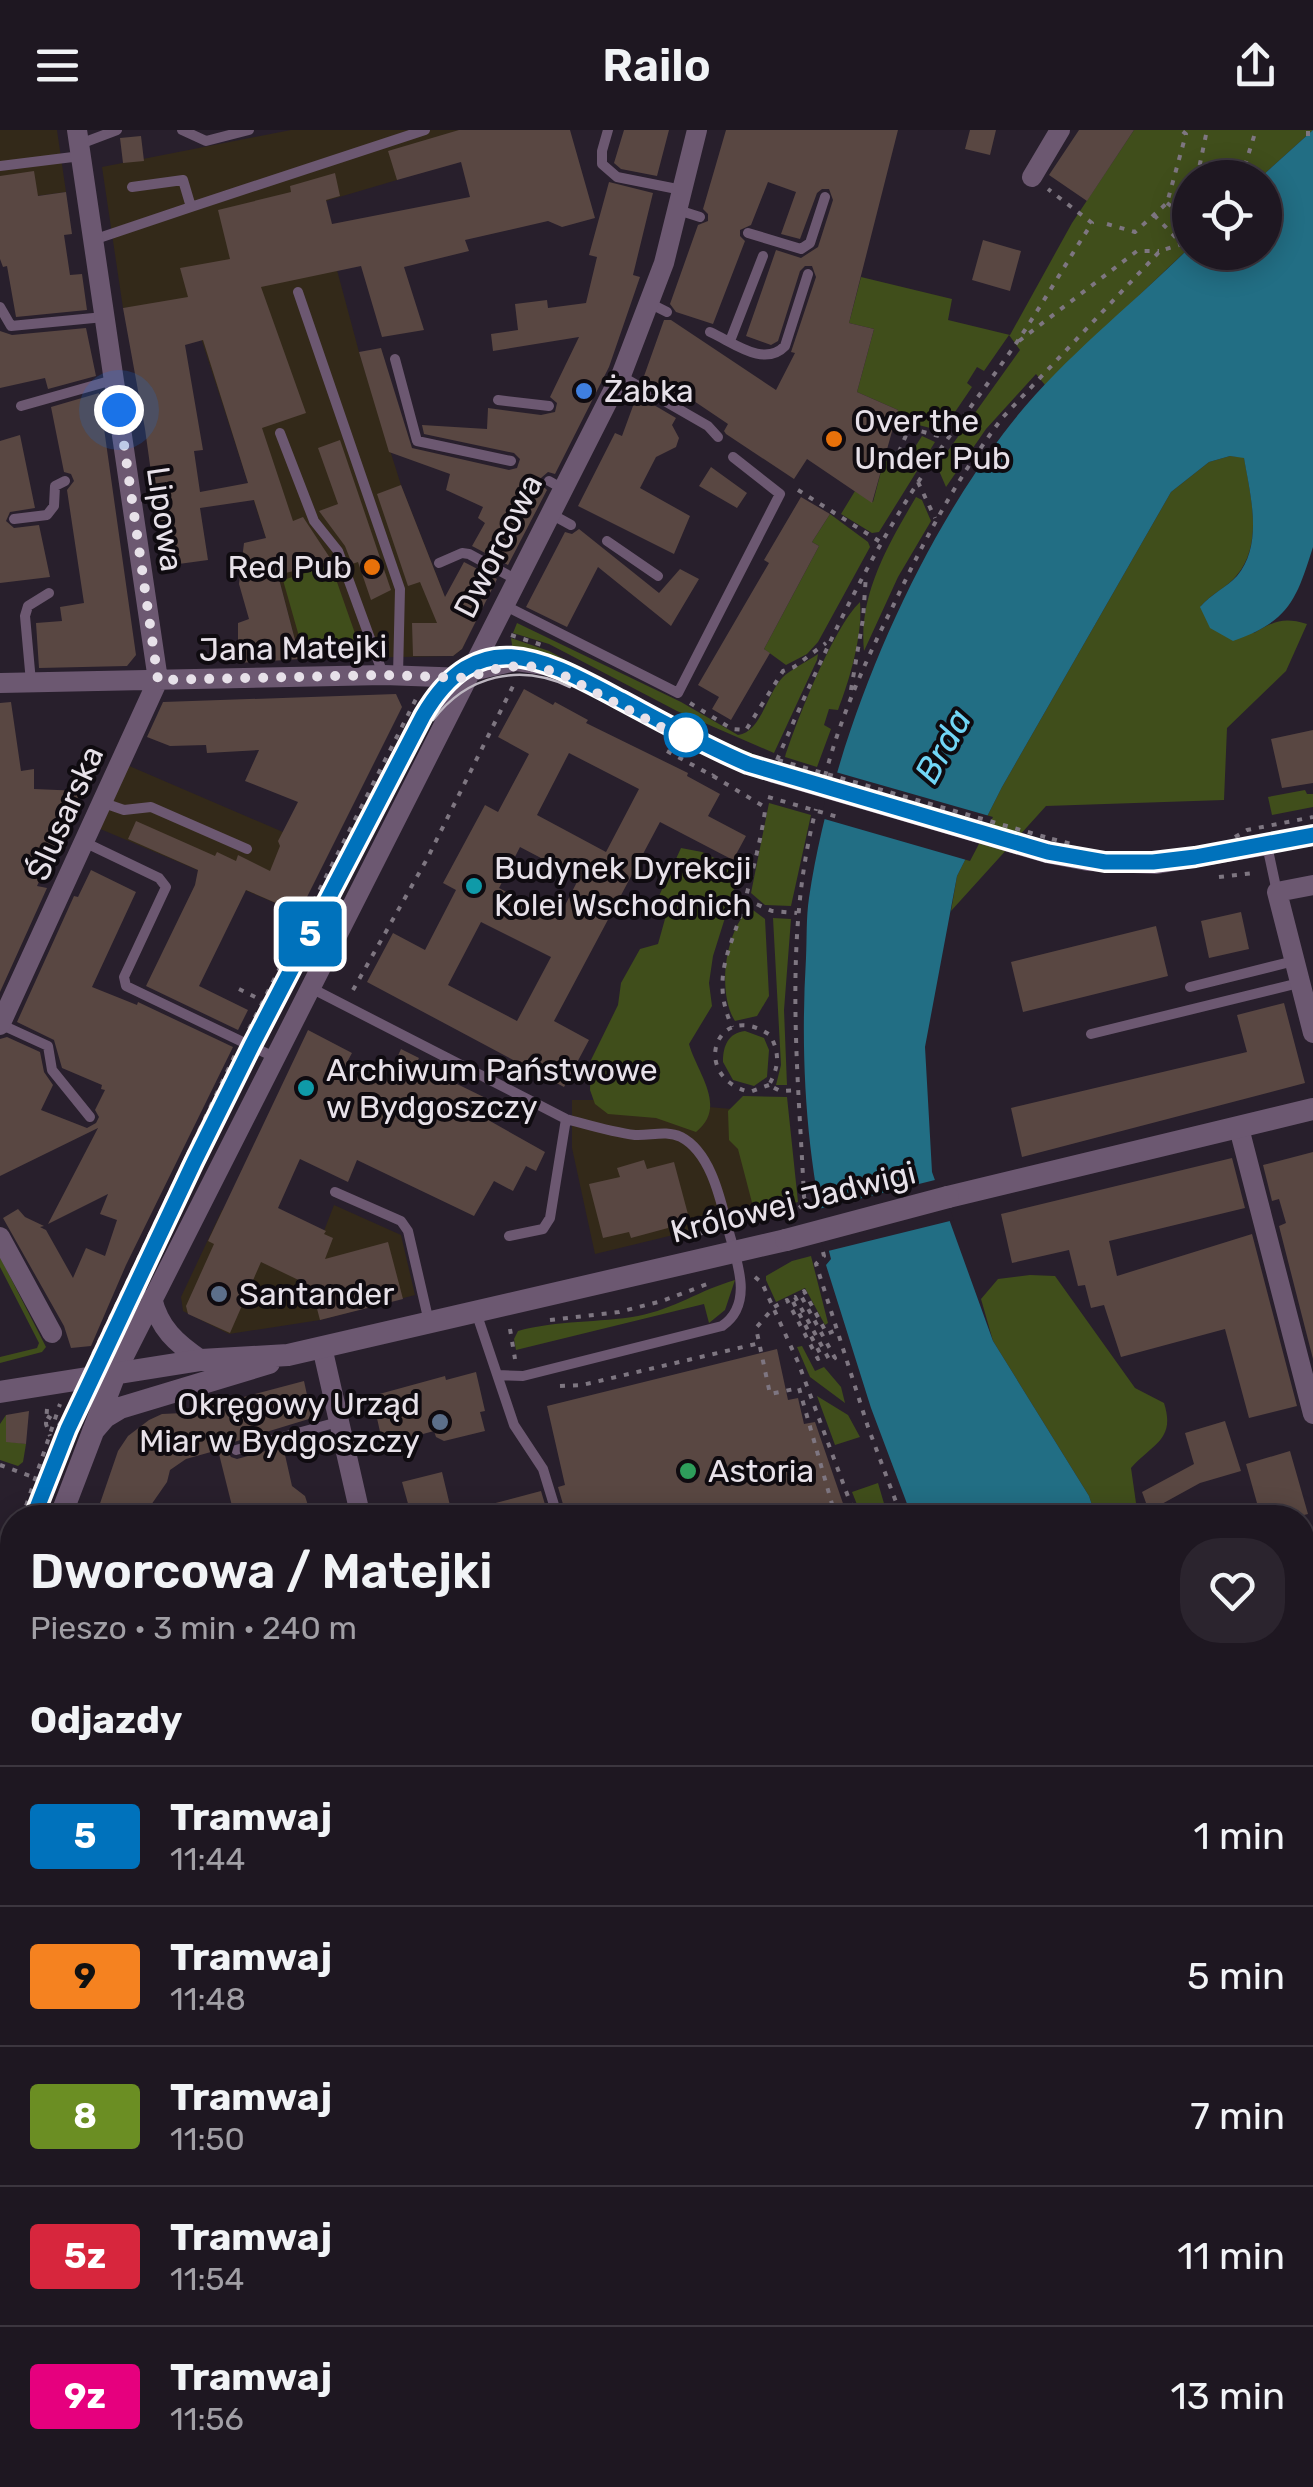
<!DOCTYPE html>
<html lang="pl">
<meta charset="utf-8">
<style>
body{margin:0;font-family:Rubik,sans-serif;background:#2b242e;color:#f1f3f6;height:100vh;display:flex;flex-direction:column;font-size:38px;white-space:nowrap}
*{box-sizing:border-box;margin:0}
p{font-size:32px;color:#a19fa5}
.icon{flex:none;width:55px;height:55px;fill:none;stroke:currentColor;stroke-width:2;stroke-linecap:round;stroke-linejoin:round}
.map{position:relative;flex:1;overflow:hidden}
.side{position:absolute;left:0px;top:1375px;width:1315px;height:982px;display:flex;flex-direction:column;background:#1e1721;border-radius:40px 40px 0 0;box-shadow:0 5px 25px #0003,0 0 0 2px #3c363f}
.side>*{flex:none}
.badge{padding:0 20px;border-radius:8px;font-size:35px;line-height:65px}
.controls{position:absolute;left:1172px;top:30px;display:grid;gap:20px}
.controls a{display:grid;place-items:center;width:110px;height:110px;border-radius:50%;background:#1e1721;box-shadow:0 5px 25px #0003,0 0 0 2px #3c363f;font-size:50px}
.you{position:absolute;width:50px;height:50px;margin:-25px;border:8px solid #fff;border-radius:50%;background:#1a73e8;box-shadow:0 0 0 15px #1a73e833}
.map>.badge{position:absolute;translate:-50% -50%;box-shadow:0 0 0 5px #fff}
h2{padding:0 30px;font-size:38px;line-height:90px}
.round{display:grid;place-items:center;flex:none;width:105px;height:105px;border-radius:40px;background:#2b242e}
.head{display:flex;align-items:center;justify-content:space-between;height:170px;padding:0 30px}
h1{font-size:48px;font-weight:600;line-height:75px}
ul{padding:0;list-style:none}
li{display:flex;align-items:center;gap:30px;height:140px;padding:0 30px;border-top:2px solid #3c363f}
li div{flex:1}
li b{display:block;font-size:38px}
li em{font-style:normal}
li .badge{min-width:110px;font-weight:700;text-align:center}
header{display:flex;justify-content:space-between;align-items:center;height:130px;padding:0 30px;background:#1e1721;font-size:45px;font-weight:600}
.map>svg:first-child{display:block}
.commercial{fill:#332919}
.green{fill:#404e1b}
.water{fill:#226e84}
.pier{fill:#281f2c}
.building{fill:#594742;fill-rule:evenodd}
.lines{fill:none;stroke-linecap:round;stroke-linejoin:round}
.path{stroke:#7e7681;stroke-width:4;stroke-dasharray:5 8;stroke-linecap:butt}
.service{stroke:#6c5871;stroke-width:10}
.minor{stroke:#6c5871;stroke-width:20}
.tertiary{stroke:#6c5871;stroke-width:22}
.tram{stroke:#bdb6c0;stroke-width:2.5}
.path-bridge{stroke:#7e7681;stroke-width:4;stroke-dasharray:5 8;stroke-linecap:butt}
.service-bridge{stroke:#6c5871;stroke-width:10}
.tertiary-bridge{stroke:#6c5871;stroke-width:22}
.line-casing{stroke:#fff;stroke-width:22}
.line{stroke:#0072bc;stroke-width:15}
.walk{stroke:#e7e1e9;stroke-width:10;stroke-dasharray:0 18}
.shop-dot{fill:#3f7fe0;stroke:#0f0b10;stroke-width:4}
.food-dot{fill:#e8710a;stroke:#0f0b10;stroke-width:4}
.stop-dot{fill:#fff;stroke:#0072bc;stroke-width:5}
.culture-dot{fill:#0f9aa8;stroke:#0f0b10;stroke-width:4}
.service-dot{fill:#5c6f8a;stroke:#0f0b10;stroke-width:4}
.leisure-dot{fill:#2e9e5b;stroke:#0f0b10;stroke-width:4}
.labels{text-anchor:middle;stroke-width:8;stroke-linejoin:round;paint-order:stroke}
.poi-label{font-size:32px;fill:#e7e1e9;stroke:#0f0b10;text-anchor:start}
.street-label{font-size:32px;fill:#e7e1e9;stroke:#0f0b10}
.water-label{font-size:35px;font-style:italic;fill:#71d6f6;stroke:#0f0b10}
</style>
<header><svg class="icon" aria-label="menu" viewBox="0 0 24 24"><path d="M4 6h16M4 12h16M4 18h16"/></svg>Railo<svg class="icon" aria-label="share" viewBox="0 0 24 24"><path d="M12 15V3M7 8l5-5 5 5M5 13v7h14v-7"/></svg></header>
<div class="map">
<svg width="1313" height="2357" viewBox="0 0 1313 2357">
<rect width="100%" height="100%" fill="#281f2c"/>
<path class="commercial" d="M0,0h57l9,62 -66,9z
M291,0h237l-131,50 -78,23 40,149 42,133 44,112 28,28 -11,24 -9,7 -153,3 -22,-84 -89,-274 -66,7 -21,-141z
M127,635l156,67 16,81 -201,-85z
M572,970h50l135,11 24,98 -186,45 -23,-106z
M334,1075l67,30 14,60 -95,25 -91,14 -46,-23 -2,-14 41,-87 93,44z"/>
<path class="green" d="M1134,0h179l-52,47 -71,1v69l-145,138 -9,-11 -50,55 -40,58 -9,-21 83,-116 -11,-15 -25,36 -7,-4 -10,16 5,4 -30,44 -47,-12 3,-9 -41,-18 17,-63 -25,-6 12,-46 91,22 -4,21 62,15 62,-112z
M922,306l13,6 -56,90 -7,1 -31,-19 14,-23 18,11 11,-42 19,6z
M1230,326l14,1c6,37 20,86 -7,118 -9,12 -26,19 -36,31l53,27c20,-12 30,-16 53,-9l-21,47 -59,57 -3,72 -178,6 -95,105 6,-35 45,-89 169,-295 38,-30z
M916,367l6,3 9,21 -33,56 -34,74c-6,-56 25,-108 52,-154z
M830,384l38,28 2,5 -52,95 -11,12 -21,11 -22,-16 55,-103 -7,-4z
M331,435l27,77 -56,5 -19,-67z
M860,472c3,32 -10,77 -22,108l-9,-1 -5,16 7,4 -14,38 -32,-10c12,-37 48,-129 75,-155z
M517,493l164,79 57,33c23,-3 29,-42 45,-58 7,-7 25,-16 35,-23l-1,6 -43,93 -97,-42 -128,-67 -36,-11z
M511,508l38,13 147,79 81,34 -1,5 -70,-29 -154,-82 -39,-7z
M1305,660l2,4h6v13l-41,8 -4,-18z
M769,673l42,12 -20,91 -26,-1 -14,-12z
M681,718l21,4 31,15 2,19 -22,70 -4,27 3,23 -23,38c8,29 39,63 7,88l-40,-14 -48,-4 -13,-10 -5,-14 1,-30 27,-55 3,-22 19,-34 18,-5 7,-25 -6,-23z
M748,780h5l12,9 4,77 -12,20 -22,5c-18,-28 -10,-88 13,-111z
M773,788l18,1 -7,91 3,75h-11l5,-20z
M745,901l19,7 5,12 -2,27 -13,9 -21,-6 -10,-18c0,-16 5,-29 22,-31z
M743,966l44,1 11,105 -43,12 -17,-65 -9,-9 -1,-29z
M811,1126l17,67 -3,2 -20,-37 -29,14 -10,-22v-4l26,-15z
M0,1127l46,90 -4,5 -42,11v-6l37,-9 2,-5 -39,-76z
M1030,1145l25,1 80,112 29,15c12,37 -12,41 -33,65l5,35 8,14h-48l-7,-21 -96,-155 -12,-42 17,-20z
M735,1150l-10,30 -16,13 -5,-19 -188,46 -2,-11 4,-8c39,-11 81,-8 120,-15 36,-7 62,-26 97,-36z
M802,1216l13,25 9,-4 17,20 4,16 -35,-26 -13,-30z
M817,1266l31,19 12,22 -25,8z
M6,1285v26l20,3 -3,18 -5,4 -18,-6v-36z
M878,1353l10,34h-26l-10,-25z
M1303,1895l9,11 -4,22 5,10v215l-11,-24z
M201,2345h145l8,12h-158z"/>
<path class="water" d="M1313,0v417c-17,54 -24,74 -80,94l-23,-13 -10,-21c11,-13 27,-20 37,-31 27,-32 13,-82 7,-118l-14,-2 -21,6 -38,30 -169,295 -45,89 -32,171 7,125 61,169 96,155 7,21h-184l-41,-109 -45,-143 5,-6c-25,-98 -31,-200 -25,-301 1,-19 0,-40 3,-60 23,-155 99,-339 194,-464 53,-71 125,-125 187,-187v5h75v-74l-4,-1z
M1303,2129l10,24v204h-40l-5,-12h34z"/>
<path class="pier" d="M832,641l161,46 -23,44 -149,-43z
M939,1049l15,41 -130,32 -10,-42z"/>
<path class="building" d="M459,0h111l25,88 -33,9 -14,-6 -83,19 4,11 -65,16 20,63 -42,7 -21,-71 -100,21 45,126 -44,15 31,93 10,-4 29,44 -54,14 22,84 -62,4v-40l11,-4 -10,-35 5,-41 22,-5 -12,-38 -54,8 8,52 -44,6 -19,-137 -22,-121 65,-11 -8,-29 50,-9 -12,-49 73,-18 -1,-6 45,-13 5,23 -14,4 6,24 138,-27 -9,-35 -64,18 -9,-29zM203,210l45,143 -48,9 -6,-41 9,-1 -18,-105z
M624,0h45l-12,46 -36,-7 -7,-6z
M726,0h172l-49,193 25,6 -17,63 41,18 -26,93 -65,-44 -13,20 -68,-45 -2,-3 4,-7 -43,-29 -3,6 -39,-22 21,-59h7l105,70 19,-37 -4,-1 25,-75 -4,-11h-7l-5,5 -22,70 -7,4 -25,-9 30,-86 25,8 17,-11 15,-47 -4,-11h-7l-5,4 -17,46 -19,-5 15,-42 -28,-10 -17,43 -11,5v6l5,5 -32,83 -37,-12 -6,-8 28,-79 10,-4v-7l-5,-5z
M970,0h26l-6,25 -25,-6z
M1079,0h55l-47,71 -38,-26z
M141,6l3,25 -21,2 -3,-25z
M34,41l4,25 28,-4 6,42 -8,1 6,40 12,-1 5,36 -71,7 -9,-51 -4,1 -3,-8v-83z
M609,52l44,11 -20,82 7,2 -31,90 -54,107 -7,-2 -7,6v6l6,6 -39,75 -36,-19 13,-23 -7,-5 5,-11 -37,-17 4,-16 -61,-22 -30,-100 22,-4 31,100 97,22 8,-2 3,-9 -6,-6 -90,-19 -2,-9 65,4 1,-21 53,7 14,-3 2,-9 -7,-6 29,-60 -86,14 -2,-17 27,-4 -3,-26 32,-4 1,8 38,-5 11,-46 -8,-2z
M983,110l38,11 -11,40 -38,-11z
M86,198l10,48 -48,13 -3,-11 -45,10v-57l12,4z
M99,263l37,262 -9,11 -88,2 -3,-45 26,-2 -2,-14 24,-4 -17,-113 7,-9 -3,-7 -7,-2 -13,-65z
M637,265l39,23 -4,7 7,13 -3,9 -20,10 -16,31 50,28 -16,38 -96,-48 37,-73 7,3z
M20,305l15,73 -25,4 -4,9 8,7 25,-3 11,52 -50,6v-142z
M340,310l51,150 -20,10 -13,-38 -6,2 -7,-18 -26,-35 19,-7 -20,-56z
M711,337l36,26 -10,15 -38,-22z
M401,355l44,112 19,-35 33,17 -35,70 -9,7h-40l-1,-33h25l-17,-41 -12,4 -31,-92z
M801,367l29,17 -18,28 7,4 -55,103 6,4 -39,67 -19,-11 7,-12 -21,-12 71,-122 -5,-3z
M579,399l80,64 21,-24 19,10 -28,47 -73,-59 -31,60 -41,-20 39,-75 7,2z
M524,559l29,16 2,-3 33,18 -2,3 102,50 -1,3 33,18 -12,22 38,20 -13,24 -73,-38 -106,199 35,19 -25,47 -197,-105 26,-49 32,17 31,-60 -13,-7 42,-78 13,7 31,-58 -31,-17zM569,623l70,36 -33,63 -69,-37zM520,717l59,31 -21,41 -59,-31zM481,792l70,35 -34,64 -69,-36z
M396,564l6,13 -103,206 -53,-23 -47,96 49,24 -10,20 -92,-44 49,-101 3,-15 -70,-31 8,-18 79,35 2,-4 19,9 2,-6 32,16 10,-25 -2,-5 20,-39 -53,-21 14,-31 -52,3 -1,-8 -36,1 -23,-9 16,-35z
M11,572l10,69 13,-2v20l47,2 -44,95 10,2 -47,104v-289z
M1313,600v53l-31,5 -11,-49z
M91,740l45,22 -44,95 45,18 1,-3 95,45 -107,218 -35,81 -20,2 -7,-22 -61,-108 15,-9 7,8 19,9 -4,1 6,3 27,48 13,-30 19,8 12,-36 -17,-6 8,-20 -60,30 50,-96 -98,48v-137l7,-2 33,15 4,20 9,13 -12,25 46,18 9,-5 3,-6 -4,-7 10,-20 -4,-1 1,-4 -40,-17 -8,-28 -37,-18 57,-126 4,1z
M1241,782l8,37 -40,9 -8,-37z
M1156,796l12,50 -145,36 -12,-50z
M1284,873l21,80 -283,74 -11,-49 236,-56 -10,-37z
M308,900l44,23 -6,11 39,20 16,-35 18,9 -3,6 82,40 -8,17 55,31 -9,19 -10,-5 -13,25 -19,-10 -20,35 -117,-56 -9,22 -48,-23 -22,49 48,23 -2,3 9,4 -8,21 63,-17 15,57 -83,21 -9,-34 -50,-24 -31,71 -42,-19 -2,-8 28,-62 -6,-3z
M1313,1022v207l-34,-133 7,-3 -7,-24 -7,2 -9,-36z
M1232,1028l13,50 -136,33 8,35 135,-42 45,172 -48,12 -24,-89 -104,28 -17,-52 -13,3 -6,-23 -7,1 -9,-36 -57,13 -11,-49z
M644,1030l3,9 27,-7 15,56 -21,5v5l-37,10 -2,-6 -26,6 -14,-54 31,-7 -3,-9z
M777,1219l11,51 10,-2 6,26 11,-2 33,96h-281l-9,-31 7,-2 -18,-79z
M476,1242l9,39 -5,1 5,19 -41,10 -8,-4 -2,-6 -51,14 -11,-49 73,-20 1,4z
M304,1251l8,37 -78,24 -7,9 4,6 6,2 46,-13 9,40 13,10 7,22h-77l-17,-68 -32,9 -16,11 -3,12 -25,36h-47l23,-67 10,-15 21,-16 13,-6 21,-1z
M29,1281l-3,33 -20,-2v-27z
M1225,1291l16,50 -41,12 -51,28 -7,-19 52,-28 -9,-31z
M1290,1321l18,63 -16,4h-68v-6l33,-9 -11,-39z
M442,1342l11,46h-41l-10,-36z
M541,1361l8,27h-83l-1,-7z"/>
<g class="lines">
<path class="path" d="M1308,6v-6
M1197,48l10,-48
M1241,48l15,-48
M1167,73l20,15
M1154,85l28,29
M1107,94l28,8 32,-29 19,-69 -5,-4
M1182,114l8,-38
M1019,211l118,-90h22
M899,322l10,-24 37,10
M918,352l17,36
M798,360l84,53
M511,505l34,11
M851,560l12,-71 3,-44
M690,573l42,26 14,1 37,-59 11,-4 32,-24
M667,621l46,25 1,-2
M777,630c37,-86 76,-172 125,-252 34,-57 75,-108 113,-163 27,-40 51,-82 77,-122l-44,-34
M713,646l50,30 2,5c-4,28 -12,58 -19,86 -13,50 -37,77 -14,130
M825,646c16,-61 41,-116 69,-172 31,-66 65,-129 109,-187l157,-166 22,-7 8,-8
M1235,707l12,-7 66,-13
M1052,709l20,5
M1219,747l35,-4
M745,769l27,12 25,2
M239,859l24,12
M353,860l74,-131 87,-175
M249,899l167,-330
M769,955l-19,7c-61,-15 -34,-94 20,-57 10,18 9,32 -1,50l11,6 19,-1
M814,1078l-10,-11c-6,-129 -21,-261 12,-388
M762,1090l37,-12 9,-7
M674,1110l40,-10
M823,1122l1,4 -8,8 52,163 34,91
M755,1147l7,6 36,79 58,156
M550,1190l69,-8 43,-11 48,-18
M510,1199l5,30
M93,1224l142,-299
M560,1256l22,-1 178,-42
M47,1279l-1,15 4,12
M47,1286l21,13
M0,1335l36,13
M22,1388l38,-114
M836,1388l-37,-130 -29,6 -14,-66 18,-21 13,-7 31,59 4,-2 -31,-59 4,-1 35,64 5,-3 -35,-64 4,-3 23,43 9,-4
M0,1446l12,-34
M1302,1606l11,-3
M1302,2092l11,24
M1201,2345l4,12
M1222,2345v12
M1255,2345l4,12"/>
<path class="service" d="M182,0l24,11 43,-11
M608,0l-6,21v13l15,13 65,13
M80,14l37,-14
M0,36l81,-10
M191,77l234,-77
M678,80l22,7
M748,103l53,16 9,-6 15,-46
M93,110l98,-33 -8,-27 -51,7
M298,162l102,297 -2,86
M651,174l16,8
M0,177l11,19 93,-9
M710,202c23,10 54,36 75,14l23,-72
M730,211l33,-85
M395,229l22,82 94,20
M621,246l87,50 10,11
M498,270l51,6
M21,276l92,-26
M280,303l34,88 24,30 45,123
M549,351l14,8
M551,384l20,11
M14,389l33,-4 7,-9 1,-20 10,-5
M607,411l51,35
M439,433l23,-10 7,1 48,26
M504,475l174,88 102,-199 -47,-37
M472,546l44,-10 41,6 150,79 66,27
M31,552l-6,-66 3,-10 21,-13
M101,672l23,8 27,-3 96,42
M84,712l75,36 7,9 -42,90 2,9 148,71
M1046,728l42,8 68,3 112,-19 9,42
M1190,857l104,-26
M311,858l255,131c23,6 45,13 69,16 15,1 31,-5 46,2 29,15 39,60 46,88 8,32 29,78 -5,101l-199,50 -25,-1
M0,894l48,22 4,24 38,47
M1091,904l208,-51
M335,1062l66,29 7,10 21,91
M509,1106l34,-7 7,-11 16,-99
M476,1182l38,113 29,44 15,49
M236,1320l102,-28
M0,1805l12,-39
M801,2345l38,4
M213,2357l2,-12
M740,2357l2,-12"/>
<path class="minor" d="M1032,47l28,-47
M0,553l384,-8 82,3
M1313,755l-36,7 36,141
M0,895l158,-345 -81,-550
M1239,998l74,286
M0,1107l52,96
M152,1168c7,30 24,45 49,62
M322,1217l39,171
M115,1244l507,-1001 42,-110 33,-133
M0,1731l12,4"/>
<path class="tertiary" d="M948,1067l365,-88
M0,1262l201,-32 87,-5 498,-115
M93,1301l12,-14 15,-9 149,-45
M60,1388l55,-144
M0,1555l12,-35
M0,2119l12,5
M412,2345l1,12
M482,2345l17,12"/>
<path class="tram" d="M433,590c34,-45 87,-57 137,-33
M33,1388l52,-125 109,-230 229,-448c58,-99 130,-51 207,-10 39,21 77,42 118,59l300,87 57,10 48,1 42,-5 118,-22
M0,1477l12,-34
M0,1505l12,-34"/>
<path class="path-bridge" d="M778,630l274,79
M768,667l70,20"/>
<path class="service-bridge" d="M773,648l273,80"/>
<path class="tertiary-bridge" d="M786,1110l162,-43"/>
</g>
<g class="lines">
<g class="line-casing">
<path id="line" d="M33,1388l35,-89 126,-267 58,-117 171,-329c56,-97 124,-55 200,-15 41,22 82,45 125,63l300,88 57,10h48l42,-5 118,-22"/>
</g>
<use href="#line" class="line"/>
<path class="walk" d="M119,280l39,270 226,-5 82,3 36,-11 27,-1 28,6 123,65 6,-2"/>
</g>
<circle class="shop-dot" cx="584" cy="261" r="10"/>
<g class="food-dot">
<circle cx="834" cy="309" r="10"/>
<circle cx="372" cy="437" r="10"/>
</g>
<circle class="stop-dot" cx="686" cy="605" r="20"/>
<g class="culture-dot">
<circle cx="474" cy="756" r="10"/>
<circle cx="306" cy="958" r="10"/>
</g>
<g class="service-dot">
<circle cx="219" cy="1164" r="10"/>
<circle cx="440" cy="1292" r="10"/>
</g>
<circle class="leisure-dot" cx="688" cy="1341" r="10"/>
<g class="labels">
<g class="poi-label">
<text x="604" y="272">Żabka</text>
<text x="854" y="302">Over the<tspan x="854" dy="37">Under Pub</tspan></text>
<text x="352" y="448" text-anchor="end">Red Pub</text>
<text x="494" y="749">Budynek Dyrekcji<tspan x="494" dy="37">Kolei Wschodnich</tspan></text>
<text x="326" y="951">Archiwum Państwowe<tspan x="326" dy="37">w Bydgoszczy</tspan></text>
<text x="239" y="1175">Santander</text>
<text x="420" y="1285" text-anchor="end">Okręgowy Urząd<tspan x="420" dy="37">Miar w Bydgoszczy</tspan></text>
<text x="708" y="1352">Astoria</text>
</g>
<g class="street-label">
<text transform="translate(165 389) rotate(82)" y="11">Lipowa</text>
<text transform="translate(498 416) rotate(-63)" y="11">Dworcowa</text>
<text transform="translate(293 518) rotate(-1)" y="11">Jana Matejki</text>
<text transform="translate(65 683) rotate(-66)" y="11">Ślusarska</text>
<text transform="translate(793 1072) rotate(-14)" y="11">Królowej Jadwigi</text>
</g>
<g class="water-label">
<text transform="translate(943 616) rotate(-61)" y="12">Brda</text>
</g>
</g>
</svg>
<div class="controls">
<a><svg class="icon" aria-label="locate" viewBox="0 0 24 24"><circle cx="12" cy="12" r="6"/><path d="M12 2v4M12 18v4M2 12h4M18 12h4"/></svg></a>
</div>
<div class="you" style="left:119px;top:280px"></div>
<b class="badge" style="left:310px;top:804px;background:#0072bc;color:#fff">5</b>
<section class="side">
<div class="head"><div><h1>Dworcowa / Matejki</h1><p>Pieszo · 3 min · 240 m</p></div><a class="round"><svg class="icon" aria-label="heart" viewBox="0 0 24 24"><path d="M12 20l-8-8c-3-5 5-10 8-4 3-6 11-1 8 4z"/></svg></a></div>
<h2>Odjazdy</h2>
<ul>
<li><span class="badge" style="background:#0072bc;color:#fff">5</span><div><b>Tramwaj</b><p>11:44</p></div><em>1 min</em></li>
<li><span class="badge" style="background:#f58220;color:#111">9</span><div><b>Tramwaj</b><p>11:48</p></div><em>5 min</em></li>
<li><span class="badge" style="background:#6b8e23;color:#fff">8</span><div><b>Tramwaj</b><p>11:50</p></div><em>7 min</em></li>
<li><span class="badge" style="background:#d7263d;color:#fff">5z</span><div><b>Tramwaj</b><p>11:54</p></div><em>11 min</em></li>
<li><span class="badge" style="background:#e6007e;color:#fff">9z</span><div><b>Tramwaj</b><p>11:56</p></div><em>13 min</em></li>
</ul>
</section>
</div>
